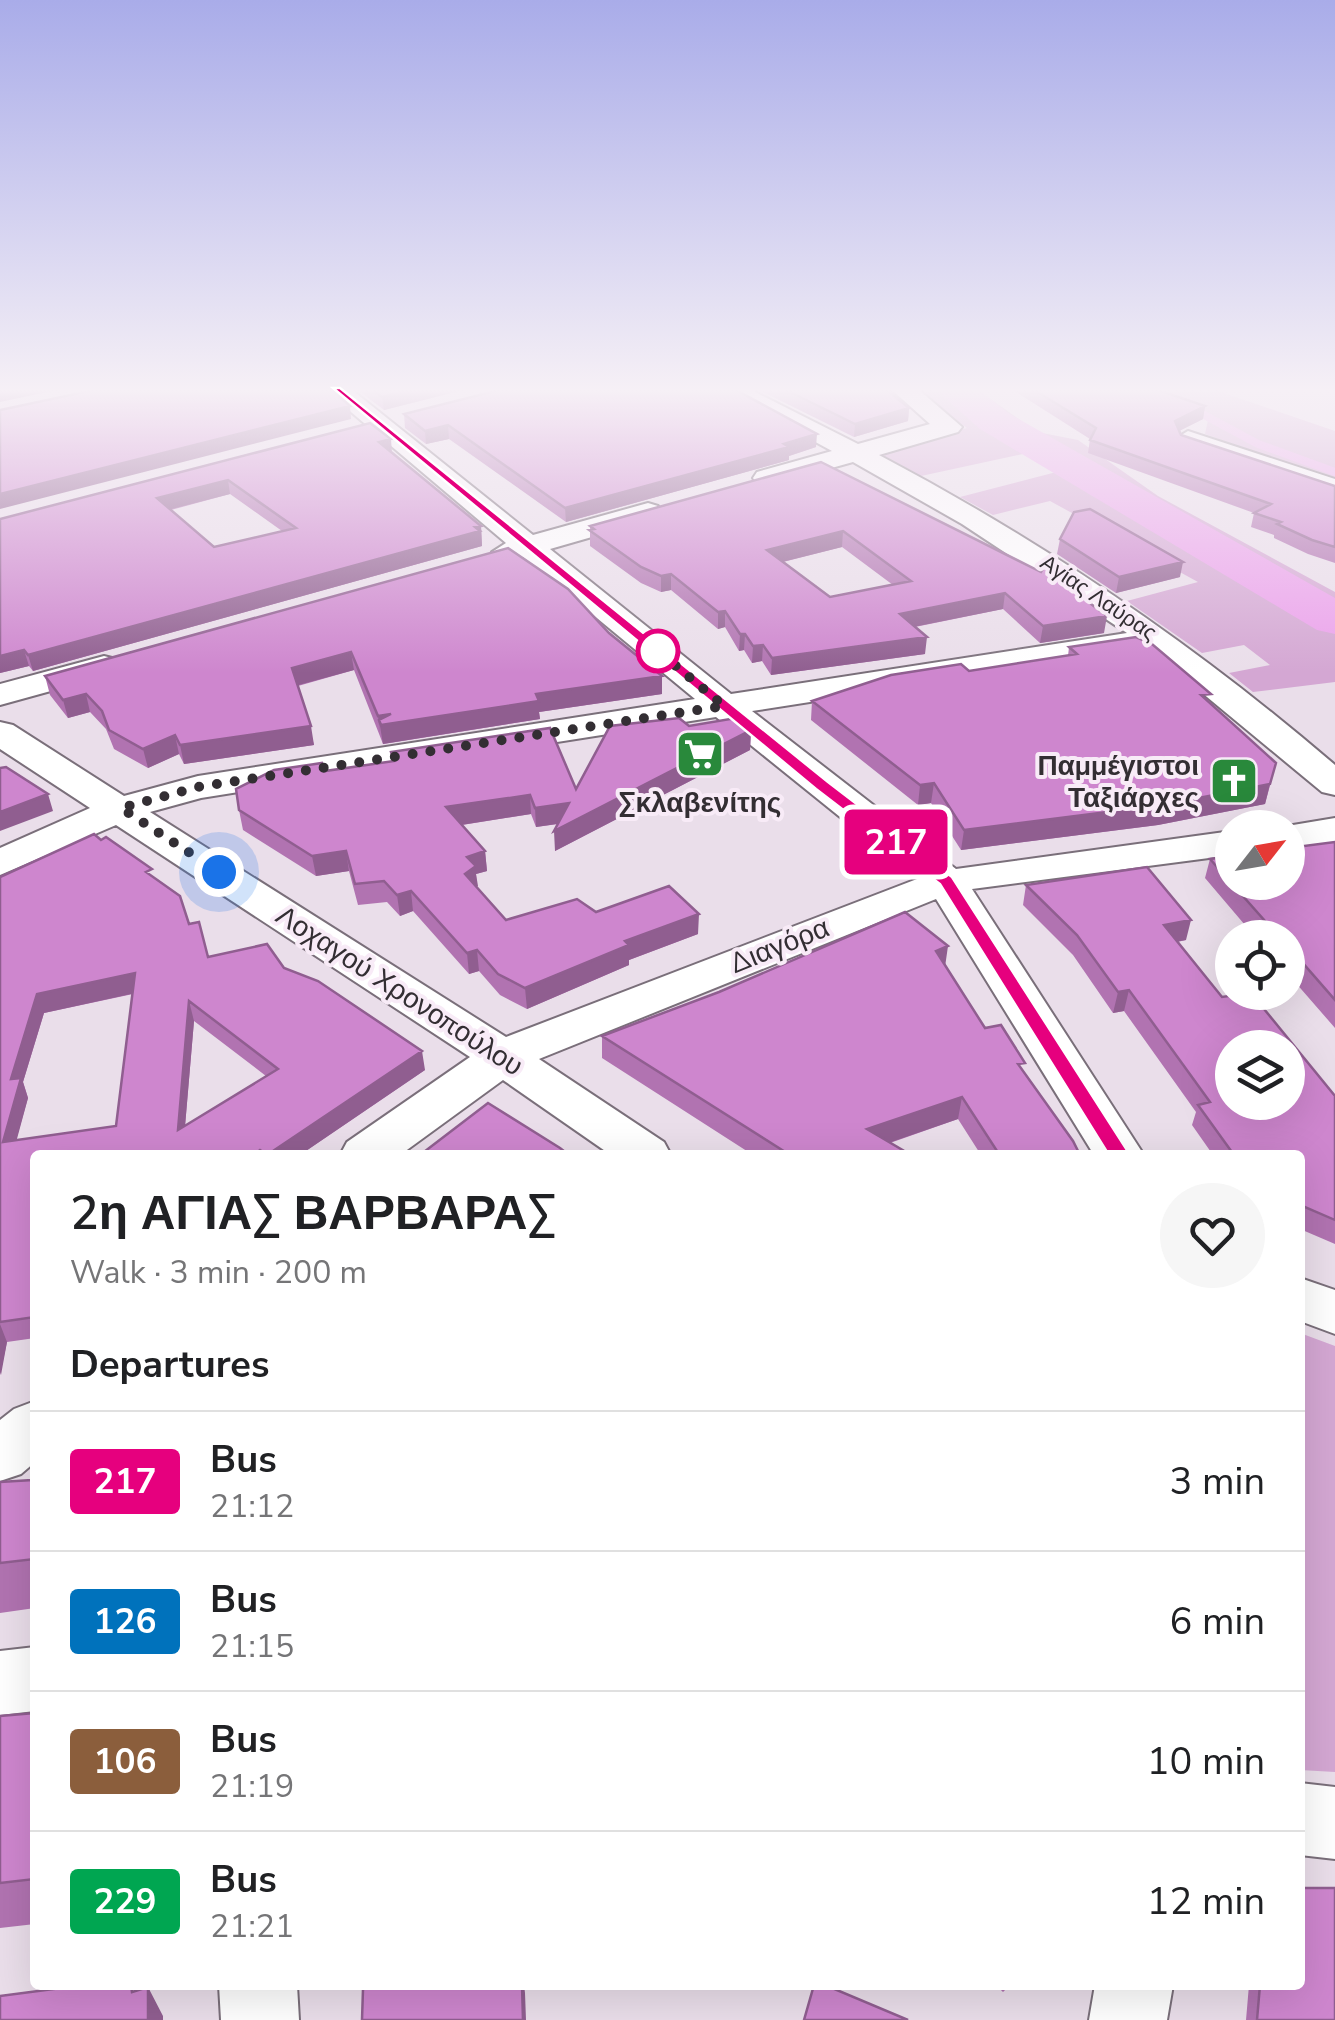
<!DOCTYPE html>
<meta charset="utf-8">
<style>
body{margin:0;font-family:"Nunito Sans",sans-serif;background:#f6f6f6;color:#202124;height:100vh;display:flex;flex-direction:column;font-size:38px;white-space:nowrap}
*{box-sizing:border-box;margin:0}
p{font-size:32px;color:#757577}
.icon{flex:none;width:55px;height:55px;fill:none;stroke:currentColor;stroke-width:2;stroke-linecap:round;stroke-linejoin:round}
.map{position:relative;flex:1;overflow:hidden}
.drawer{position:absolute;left:30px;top:1150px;width:1275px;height:840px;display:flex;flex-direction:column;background:#fff;border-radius:10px;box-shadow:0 10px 40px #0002}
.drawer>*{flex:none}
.badge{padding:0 20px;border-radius:8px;font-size:35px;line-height:65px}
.needle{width:65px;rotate:59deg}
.fabs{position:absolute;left:1215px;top:810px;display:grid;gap:20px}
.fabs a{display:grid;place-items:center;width:90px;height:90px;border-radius:50%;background:#fff;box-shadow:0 10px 40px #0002;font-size:50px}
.you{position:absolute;width:50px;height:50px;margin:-25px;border:8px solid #fff;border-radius:50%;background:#1a73e8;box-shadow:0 0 0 15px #1a73e833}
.map>.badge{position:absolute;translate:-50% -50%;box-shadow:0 0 0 5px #fff}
h2{padding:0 40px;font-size:38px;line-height:90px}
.round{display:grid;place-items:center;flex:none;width:105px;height:105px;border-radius:52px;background:#f6f6f6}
.overview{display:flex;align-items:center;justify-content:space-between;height:170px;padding:0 40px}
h1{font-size:48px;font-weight:600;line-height:75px}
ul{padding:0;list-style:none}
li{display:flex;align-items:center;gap:30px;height:140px;padding:0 40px;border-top:2px solid #e0e0e0}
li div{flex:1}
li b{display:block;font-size:38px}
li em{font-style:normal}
li .badge{min-width:110px;font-weight:700;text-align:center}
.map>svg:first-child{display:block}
.green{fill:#d4a7d3}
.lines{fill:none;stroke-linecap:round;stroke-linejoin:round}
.stream{stroke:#eba1eb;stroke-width:8}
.river{fill:#eba1eb;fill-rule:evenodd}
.minor-casing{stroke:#7a6f7a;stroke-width:4}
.minor{fill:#fff;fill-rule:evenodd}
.wall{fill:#b173b1;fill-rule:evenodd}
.shaded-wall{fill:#905e90}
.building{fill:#ce86ce;stroke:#905e90;stroke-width:2.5;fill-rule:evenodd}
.line{fill:#e6007e;stroke:#fff;stroke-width:2.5}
.walk{stroke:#332e33;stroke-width:10;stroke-dasharray:0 18}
.stop-dot{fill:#fff;stroke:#e6007e;stroke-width:5}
.labels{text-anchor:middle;stroke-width:8;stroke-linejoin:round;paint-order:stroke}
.far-street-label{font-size:22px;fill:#332e33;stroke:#f8ebf7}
.poi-label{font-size:28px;font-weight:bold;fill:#332e33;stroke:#f8ebf7;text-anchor:end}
.street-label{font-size:28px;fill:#332e33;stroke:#f8ebf7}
</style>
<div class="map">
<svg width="1335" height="2020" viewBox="0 0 1335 2020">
<rect width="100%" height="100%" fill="#eadeea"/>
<path class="green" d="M915,390h63l59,42 41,8 80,56 177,96v90l-82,10 -24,-19 41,-8 -26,-20 -42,8 -75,-52 71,-19 -148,-81 -57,14 -33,-18 108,-28 -31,-18 -116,25 -42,-23 88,-25z
M1145,390h70l120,41v50l-130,-47 3,-14z
M1300,1333l35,13v426l-35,-2z"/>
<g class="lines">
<path class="stream" d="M1193,409l65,35 77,28"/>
<path class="river" d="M936,390h43l29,23 327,185v36l-18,-4 -337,-201z"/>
<g class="minor-casing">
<path id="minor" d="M325,390h27l181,145 115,-32 10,3 4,6 -4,6 -108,31 181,145 396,-61 -165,-109 -109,-62 -86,24 -10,-2 -4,-6 4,-6 75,-21 -112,-61h31l107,54 72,-20 -38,-34h27l43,37 -4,5 -79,23c165,87 315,189 456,310v30l-13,-3 -173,-143 -397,62 204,158 276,-38v24l-260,34 172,266h-50l-158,-256 -397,160 125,83 7,13h-60l-108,-75 -103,75h-60l7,-13 123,-85 -354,-232 -116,50v-27l90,-40 -90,-59v-27l13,3 111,71 74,-20 497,-77 -172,-142 -27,1 -4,-6 14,-9zM716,717l201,162 -411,158 -356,-225 51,-14z
M1188,431l147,48v17l-156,-51 -4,-6z
M104,656l12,3 5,7 -5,7 -116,32v-21z
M1335,818v24l-47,6v-20h-13z
M1300,1278l35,12v44l-35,-13z
M35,1401v61l-14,12 -21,7v-61l14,-11z
M35,1647v64l-35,4v-64z
M1300,1783l35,4v72l-35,-4z
M219,1985h78l2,35h-78z
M1095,1985h78l-6,35h-78z"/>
</g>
<use href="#minor" class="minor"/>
</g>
<path class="wall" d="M358,390h105l-79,20z
M759,390h128l22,18 -1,13 -54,16z
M1013,390h145l47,16 -2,13 -24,12 2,4 154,51v77l-27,-9 -34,-16v-3l-23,-8 3,-14 -166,-60 2,-14z
M404,414l412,33 -27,9v4l-223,62 -117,-83 -23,5 -21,-16z
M392,453l89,73 1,20 -449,125 -4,-5 -29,7v-154zM230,494l52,37 -68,16 -43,-37z
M821,462l255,131 28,40 -64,10 -37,-34 -88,18 10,27 -154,21 -9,-14 -10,2 -8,-13 -5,1 -14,-24 -7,2 -47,-39 -10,2 -20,-9 -51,-37v-20zM842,547l51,38 -63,12 -47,-35z
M1060,539l120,38 -64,16 -59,-39z
M609,633l53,43v18l-123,18 1,7 -157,25 -29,-74 -56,16 16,59 -130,19 -5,-10 -31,14 -34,-19 -8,-20 -16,-17 -22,6 -18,-23 -5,-19z
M1069,647l140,56 67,60 -11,41 -107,21 -197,25 -30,-47 -13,2 -107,-85 1,-19 157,-30 99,-15z
M689,726l62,4 -1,20 -195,101 3,-27 -22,3 -5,-13 -69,11 23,26 2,20 -11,3 1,13 29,33 90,-8 102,22 -69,26v5l-102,44 -27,-14 -21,-24 -10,3 -56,-63 -13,5 -13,-14 -29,3 -9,-34 -33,5 -73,-46 -4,-20 86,-39 67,-10 -1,-9 185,37z
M1335,842v186l-47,-54v-36h-32l-51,-60 5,-19z
M0,877h154l35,47 19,33 76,11 141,102 -125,85h-265v183l-28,4 -7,33zM133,994l-17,132 -100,14 12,-42 -5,-16 21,-69zM194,1021l72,55 -81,50z
M1026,885l160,55 -9,2 45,55 113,99v148l-35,-15v-74h-87l-21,-30 4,-13 -72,-101 -11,2 -40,-58 -50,-50z
M945,966l40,62 38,43 57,84h-99l-23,-36 -68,24 21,12h-158l-151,-97v-22l117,-44z
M35,1464v144l-35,5v-131l32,-2z
M35,1713v211l-35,4v-212z
M996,1985h14l-7,7z
M1249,1985h51l35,35h-89z"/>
<path class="shaded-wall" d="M0,390h57l-57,12z
M411,390h52l-79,20 -2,-13z
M350,406l1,13 -351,90v-15z
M1205,406l-2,13 -30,15 2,-13z
M909,408l-1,13 -54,16 1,-13z
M448,425l1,14 -23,5 -1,-13z
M817,434l-1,13 -27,9v4l-223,62 -1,-14z
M391,439l1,14 -13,-11z
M228,480l2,14 -70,18 -3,-14z
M481,526l1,20 -449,125 -5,-16z
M843,531l-1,16 -76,19 1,-16z
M1183,562l-3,15 -64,16 3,-16z
M671,574v16l-10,2v-16z
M1005,593l-2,16 -105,21 2,-16z
M725,611v16l-7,2v-17z
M1107,616l-3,17 -64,10 3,-17z
M740,634h5l-1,16 -5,1z
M927,637l-2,17 -154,21 1,-17z
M763,645l-1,16 -10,2 1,-17z
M24,650l5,16 -29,7v-17z
M351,652l3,18 -59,16 -3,-18z
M662,676v18l-123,18 1,7 -157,25 -4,-24 1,15 -2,-19z
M86,694l4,18 -22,6 -5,-18z
M311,726l3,19 -130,19 -4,-19z
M751,730l-1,20 -195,101 -1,-20z
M175,735l4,19 -31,14 -5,-19z
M934,783l-3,20 -13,2 2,-20z
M1270,784l-5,20 -107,21 -197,25 3,-20z
M48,794l5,17 -53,20v-19z
M530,795l1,19 -83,13 -2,-20z
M569,803l1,19 -34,5 -1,-19z
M346,851l3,20 -33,5 -4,-20z
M485,851l2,20 -11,3 2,12 -11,8 -2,-20 2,-17z
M411,891l2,20 -13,5 -3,-21z
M699,914l-1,20 -69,26v5l-102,44 -2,-21 100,-47z
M1191,920l-5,20 -27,5 5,-20z
M948,946l-3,21 -9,-16z
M477,950l2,21 -10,3 -2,-21z
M135,973l5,19 -96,21 -21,69 5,16 -17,63 -8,-19 8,-63 26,-85z
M1129,990l-5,21 -11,2 5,-21z
M189,1001l5,20 -11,129 -5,-20z
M422,1051l3,19 -125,85h-33z
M962,1097l-4,22 -93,32 2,-22z
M0,1324l7,18 -6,33 -1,-3z
M522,1985h2l1,8 1,27h-3z
M148,1987l15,29v4h-15z"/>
<path class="building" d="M94,390h238l18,16 -350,88v-84z
M373,390h38l-29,7z
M499,390h237l81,44 -33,10 5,3 -224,61 -117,-83 -23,6 -21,-17z
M786,390h101l22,18 -54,16z
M1034,390h124l47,16 -30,15 6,14 154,51v61l-23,-7 -35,-16 4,-2 -27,-9 17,-9 -181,-64 6,-12z
M370,423l21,16 -12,3 102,84 -6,1 5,4 -452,124 -4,-5 -24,6v-137zM228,480l68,48 -82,19 -57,-49z
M821,462l220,110 4,-6 33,21 -7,2 36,27 -64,10 -38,-33 -105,21 27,23 -155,21 -9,-13 -10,1 -8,-12h-5l-15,-23 -7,1 -47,-38 -10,2 -20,-9 -52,-37 5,-1 -4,-3zM843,531l68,50 -81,16 -63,-47z
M1090,509l93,53 -64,15 -59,-38 14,-27z
M508,548l60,41 41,44 53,43 -126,18 3,7 -158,24 -2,-5 12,-6 -13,2 -27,-64 -59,16 19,58 -131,19 -5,-10 -32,14 -34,-19 -7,-19 -16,-17 -23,6 -18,-24z
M1136,637l16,7 59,50 -10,1 75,68 -6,21 -107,21 -199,25 -30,-47 -14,2 -108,-84 79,-26 70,-11 8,7 108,-17 -8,-7z
M679,718l10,8 47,-8 15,12 -197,101 15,-28 -34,5 -5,-13 -84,12 39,44 -18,6 9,9 -11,8 41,46 71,-21 19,13 73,-26 30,28 -74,27 4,4 -104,43 -27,-14 -21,-24 -10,3 -56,-62 -14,4 -13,-14 -29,3 -9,-33 -34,5 -73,-46 -3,-21 38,-19 48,-7 3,8 69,-10 -3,-9 159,-24 26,61 34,-63z
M6,767l42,27 -48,18v-44z
M94,834l7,6 5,-3 46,32 -6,3 34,24 9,28 10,-2 9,35 59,-13 17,24 34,13 104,70 -155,104 -7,-5 -6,5h-219v162l-35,5v-445zM135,973l-19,153 -113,16 18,-64 -10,1 26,-85zM189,1001l89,68 -100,61z
M1335,842v158l-47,-54v-8h-8l-70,-79 22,-3v26h56v-34z
M1147,867l44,53 -27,5 58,72 29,-4 84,103v124l-35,-15v-50h-66l-36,-50 12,-3 -81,-112 -11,2 -41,-57 -51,-50zM1232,1048h56v54h-56z
M905,912l43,34 -12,5 49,77 16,-3 24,38 -7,1 55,77 7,14h-84l3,-1 -37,-57 -95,32 44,26h-121l-188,-119 117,-44z
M488,1103l72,45 9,7h-149z
M35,1464v95l-35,4v-81l32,-2z
M35,1713v166l-35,4v-167z
M1300,1888h35v132h-78l3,-35h40z
M84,1985h47l1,7 16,-5v33h-148v-24z
M396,1985h126l1,35h-161l1,-31z
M814,1985h11l83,35h-104z"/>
<linearGradient id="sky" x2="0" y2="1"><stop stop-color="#a9ace9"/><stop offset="0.58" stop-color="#f6f0f6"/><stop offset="1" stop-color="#f6f0f6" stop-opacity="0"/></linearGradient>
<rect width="1335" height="673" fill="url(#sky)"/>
<path class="line" d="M333,388h7l488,394 124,95 175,273v10h-15l-172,-276 -124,-95z"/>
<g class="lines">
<path class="walk" d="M219,872l-98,-64 77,-21 526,-81 -72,-60 6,5"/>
</g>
<defs>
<g id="supermarket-square" transform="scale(2.5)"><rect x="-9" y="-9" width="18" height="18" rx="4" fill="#29893b" stroke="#f8ebf7"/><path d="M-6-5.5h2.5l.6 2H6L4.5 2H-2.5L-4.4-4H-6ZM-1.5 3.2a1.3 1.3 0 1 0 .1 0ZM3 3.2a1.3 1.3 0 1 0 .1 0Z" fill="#fff"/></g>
<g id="church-square" transform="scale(2.5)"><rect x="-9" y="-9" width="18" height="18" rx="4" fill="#29893b" stroke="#f8ebf7"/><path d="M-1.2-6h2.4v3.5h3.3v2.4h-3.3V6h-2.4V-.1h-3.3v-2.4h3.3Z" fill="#fff"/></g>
</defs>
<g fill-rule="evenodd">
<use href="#supermarket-square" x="700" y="754"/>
<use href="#church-square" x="1234" y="781"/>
</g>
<circle class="stop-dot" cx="658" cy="651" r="20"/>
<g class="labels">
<g class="far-street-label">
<text transform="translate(1099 597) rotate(34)" y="8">Αγίας Λαύρας</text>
</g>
<g class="poi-label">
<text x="1199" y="775">Παμμέγιστοι<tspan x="1199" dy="32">Ταξιάρχες</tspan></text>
<text x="700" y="812" text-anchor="middle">Σκλαβενίτης</text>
</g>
<g class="street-label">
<text transform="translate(779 945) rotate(-22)" y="10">Διαγόρα</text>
<text transform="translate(400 990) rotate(33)" y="10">Λοχαγού Χρονοπούλου</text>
</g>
</g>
</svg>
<div class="fabs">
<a><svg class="needle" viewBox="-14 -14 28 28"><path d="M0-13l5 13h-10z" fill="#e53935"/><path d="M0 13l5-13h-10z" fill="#757577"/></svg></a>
<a><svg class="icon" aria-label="locate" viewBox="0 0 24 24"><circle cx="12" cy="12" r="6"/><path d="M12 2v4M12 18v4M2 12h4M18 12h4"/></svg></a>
<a><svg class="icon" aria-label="layers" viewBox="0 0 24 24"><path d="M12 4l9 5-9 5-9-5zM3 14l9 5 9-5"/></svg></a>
</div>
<div class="you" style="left:219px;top:872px"></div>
<b class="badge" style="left:896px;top:842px;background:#e6007e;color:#fff">217</b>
<section class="drawer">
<div class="overview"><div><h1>2η ΑΓΙΑΣ ΒΑΡΒΑΡΑΣ</h1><p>Walk · 3 min · 200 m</p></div><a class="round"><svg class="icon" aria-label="heart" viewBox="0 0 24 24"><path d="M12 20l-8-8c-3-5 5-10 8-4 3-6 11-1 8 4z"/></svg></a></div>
<h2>Departures</h2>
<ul>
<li><span class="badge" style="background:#e6007e;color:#fff">217</span><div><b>Bus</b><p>21:12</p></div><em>3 min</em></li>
<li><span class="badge" style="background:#0072bc;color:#fff">126</span><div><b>Bus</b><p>21:15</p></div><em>6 min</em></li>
<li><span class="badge" style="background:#8b5e3c;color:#fff">106</span><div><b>Bus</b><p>21:19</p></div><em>10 min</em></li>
<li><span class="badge" style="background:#00a651;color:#fff">229</span><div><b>Bus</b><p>21:21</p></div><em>12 min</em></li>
</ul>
</section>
</div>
